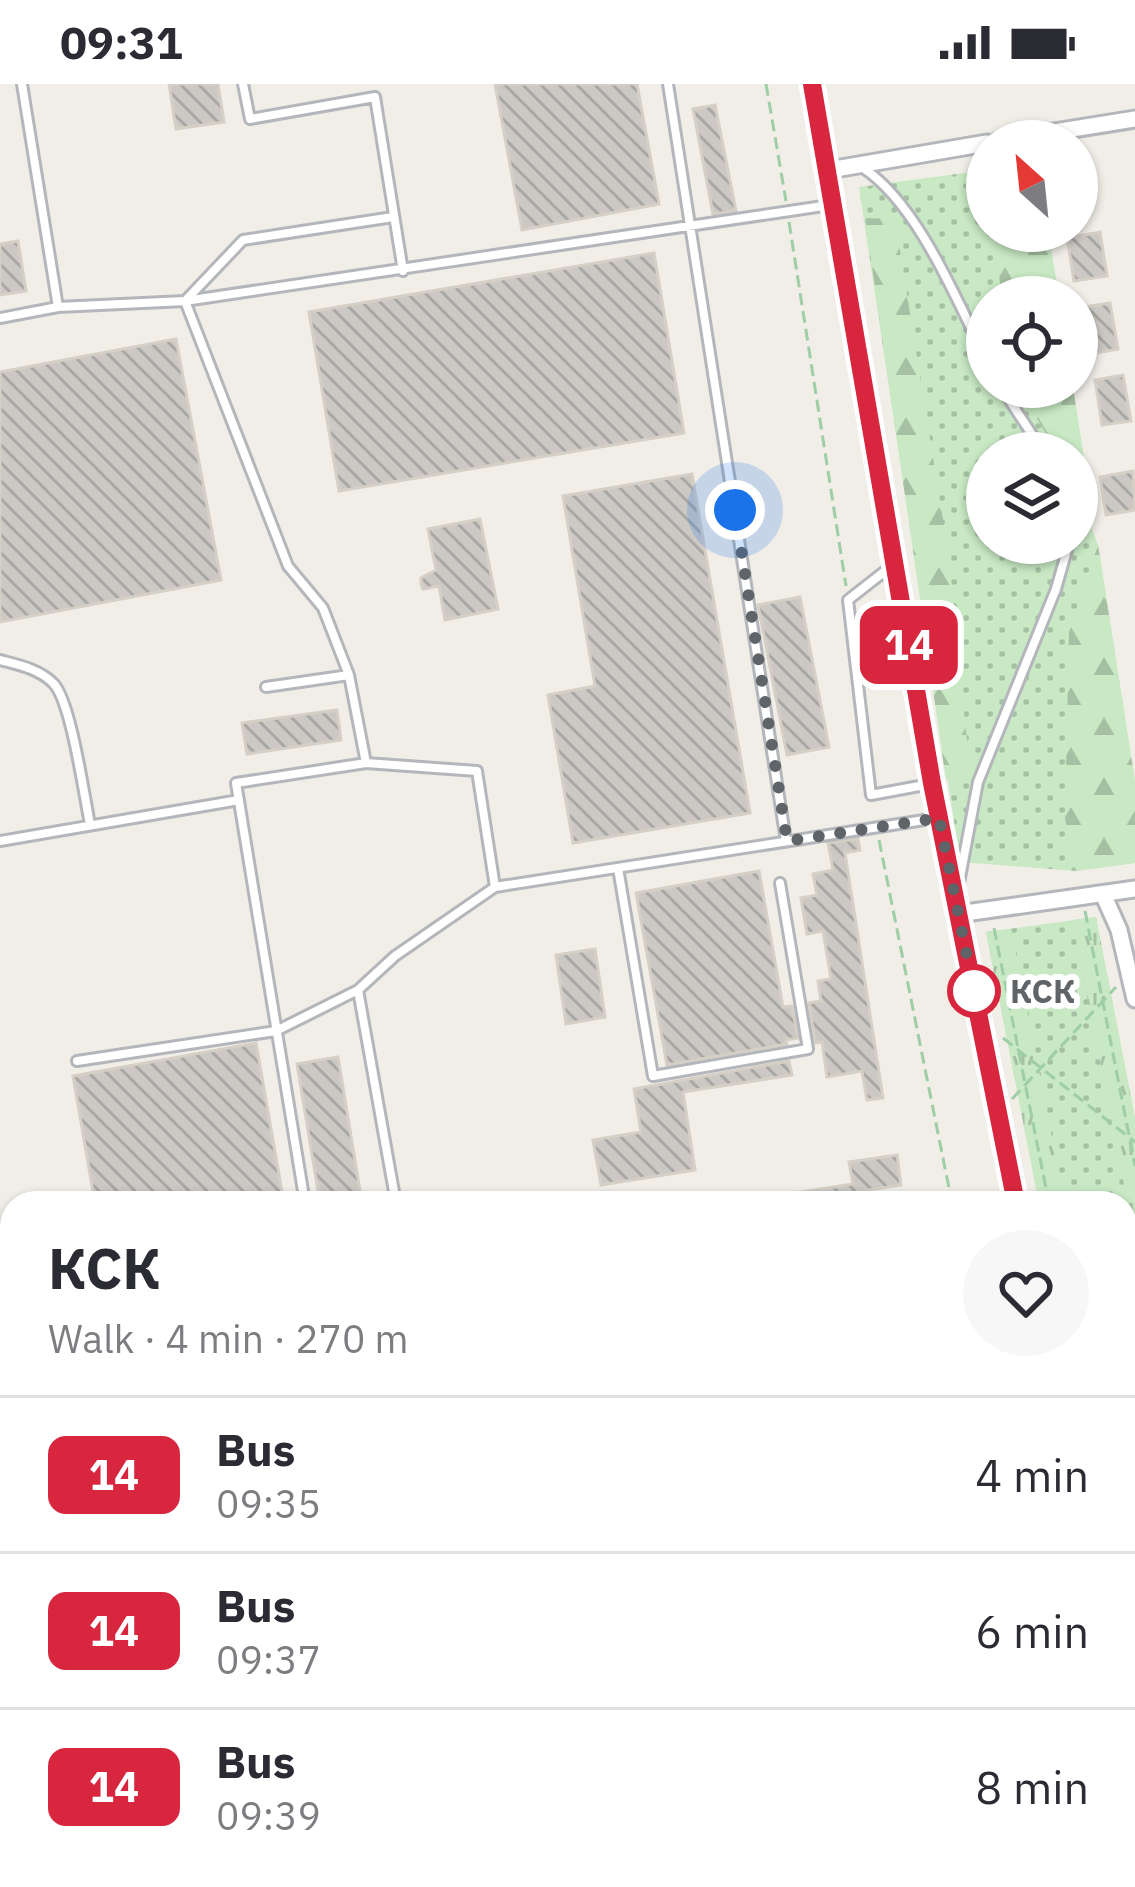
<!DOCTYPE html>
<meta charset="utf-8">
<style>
body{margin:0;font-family:"IBM Plex Sans",sans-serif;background:#f7f7f7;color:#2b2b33;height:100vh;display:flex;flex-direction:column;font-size:45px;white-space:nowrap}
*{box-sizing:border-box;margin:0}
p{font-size:39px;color:#7c7c81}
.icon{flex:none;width:66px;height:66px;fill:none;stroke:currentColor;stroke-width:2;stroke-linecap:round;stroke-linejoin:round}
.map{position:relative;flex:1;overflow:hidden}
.details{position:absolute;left:0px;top:1107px;width:1137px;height:696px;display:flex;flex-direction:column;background:#fff;border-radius:36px 36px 0 0;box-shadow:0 3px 9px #0004}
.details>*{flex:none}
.badge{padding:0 24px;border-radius:18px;font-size:42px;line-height:78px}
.needle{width:78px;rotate:333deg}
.buttons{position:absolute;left:966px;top:36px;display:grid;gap:24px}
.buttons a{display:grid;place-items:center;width:132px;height:132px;border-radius:50%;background:#fff;box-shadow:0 3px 9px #0004;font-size:60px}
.you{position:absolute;width:60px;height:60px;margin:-30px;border:9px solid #fff;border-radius:50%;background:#1a73e8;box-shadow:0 0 0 18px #1a73e833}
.map>.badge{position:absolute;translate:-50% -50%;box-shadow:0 0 0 6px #fff}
.round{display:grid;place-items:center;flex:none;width:126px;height:126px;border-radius:63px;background:#f7f7f7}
.head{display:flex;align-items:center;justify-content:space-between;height:204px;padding:0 48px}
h1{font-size:57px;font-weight:800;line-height:90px}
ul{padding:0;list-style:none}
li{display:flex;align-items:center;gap:36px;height:156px;padding:0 48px;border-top:3px solid #e1e1e2}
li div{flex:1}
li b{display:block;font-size:45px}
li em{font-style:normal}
li .badge{min-width:132px;font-weight:700;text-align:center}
.status{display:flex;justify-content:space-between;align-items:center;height:84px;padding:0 60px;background:#fff;direction:ltr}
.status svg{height:33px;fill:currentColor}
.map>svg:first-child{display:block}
.grass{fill:url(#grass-dots);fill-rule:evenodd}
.forest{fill:url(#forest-firs)}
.park{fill:url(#park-tufts)}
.building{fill:url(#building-back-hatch);stroke:#d6cfc6;stroke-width:3}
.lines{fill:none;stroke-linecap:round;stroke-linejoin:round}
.service-casing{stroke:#b3b6ba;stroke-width:14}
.minor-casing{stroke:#b3b6ba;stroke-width:21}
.tertiary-casing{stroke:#b3b6ba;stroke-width:24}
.path{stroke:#9ecda6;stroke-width:3;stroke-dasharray:12 6;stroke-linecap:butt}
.service{stroke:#fff;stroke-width:8}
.minor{stroke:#fff;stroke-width:15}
.tertiary{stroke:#fff;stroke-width:18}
.line-casing{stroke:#fff;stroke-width:27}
.line{stroke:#d7263d;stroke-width:18}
.walk{stroke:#5f6468;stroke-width:12;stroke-dasharray:0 21.6}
.stop-dot{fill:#fff;stroke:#d7263d;stroke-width:6}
.labels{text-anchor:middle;stroke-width:12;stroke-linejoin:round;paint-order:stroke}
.stop-label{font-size:33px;font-weight:bold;fill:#5f6468;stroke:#fff;text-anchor:start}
</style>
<div class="status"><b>09:31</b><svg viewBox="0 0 49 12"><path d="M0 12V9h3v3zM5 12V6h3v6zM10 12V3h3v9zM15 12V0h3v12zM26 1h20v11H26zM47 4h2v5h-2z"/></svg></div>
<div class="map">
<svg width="1135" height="1803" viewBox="0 0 1135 1803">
<defs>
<pattern id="grass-dots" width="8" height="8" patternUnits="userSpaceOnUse" patternTransform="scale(3)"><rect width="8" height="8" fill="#c8e9c4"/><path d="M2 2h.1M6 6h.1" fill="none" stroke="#a6c0a3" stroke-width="1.8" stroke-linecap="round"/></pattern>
<pattern id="forest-firs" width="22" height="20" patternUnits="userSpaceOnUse" patternTransform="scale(3)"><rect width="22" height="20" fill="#c8e9c4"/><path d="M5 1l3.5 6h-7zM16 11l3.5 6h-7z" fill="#a6c0a3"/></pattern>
<pattern id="park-tufts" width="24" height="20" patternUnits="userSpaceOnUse" patternTransform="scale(3)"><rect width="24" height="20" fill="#c8e9c4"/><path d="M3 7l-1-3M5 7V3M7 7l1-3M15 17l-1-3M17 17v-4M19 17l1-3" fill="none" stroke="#a6c0a3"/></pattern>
<pattern id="building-back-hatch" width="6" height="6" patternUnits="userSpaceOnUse" patternTransform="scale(3)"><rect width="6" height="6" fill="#ccc9c5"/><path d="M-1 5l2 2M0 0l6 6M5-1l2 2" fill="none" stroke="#a9a7a4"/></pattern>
</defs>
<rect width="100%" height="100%" fill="#f1eee8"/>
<path class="grass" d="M987,86v61h61l11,66h-72v90h86l12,79 -4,33 17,46 37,236v82l-59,8 -116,-9 -101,-675zM987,369h90v90h-90z
M1096,833l39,201v571l-10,-51v-435h-86l-53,-271z"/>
<path class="forest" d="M865,134l30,1 54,339 21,215 -24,7z
M993,147h55l11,66h-57z
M1021,303h52l12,79 -8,-6v-7c-30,-2 -43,-43 -56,-66z
M1098,461l37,236v82l-59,8 -11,-53 4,-186z"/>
<path class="park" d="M1096,833l39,201v122l-63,-320z
M1011,845l54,274h-26l-53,-271z"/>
<path class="building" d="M169,0h49l6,38 -48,7z
M495,0h142l22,120 -137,26z
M715,21l21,106 -23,3 -20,-105z
M1100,148l7,44 -33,5 -7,-43z
M18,157l8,50 -26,4v-51z
M654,169l30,180 -345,58 -30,-179z
M1110,219l8,46 -33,6 -7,-47z
M176,255l45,241 -221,42v-250z
M1123,291l8,46 -29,4 -7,-45z
M1133,387l2,39 -29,5 -6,-38z
M692,390l58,339 -177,30 -25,-148 47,-9 -32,-190z
M480,435l18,90 -53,11 -6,-34 -16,3 -2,-5v-6l15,-8 -8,-41z
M800,513l29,150 -42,8 -29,-150z
M337,626l4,30 -94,14 -5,-31z
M858,755l2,11 -15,3 38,245 -16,2 -5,-29 -35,6 -5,-35 -7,1 -6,-40 12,-2 -3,-20 13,-2 -8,-48 -16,3 -6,-36 16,-3 -4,-21 20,-4 -5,-27z
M759,787l24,136 9,-1 6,32 -12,2 1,4 -120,21 -31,-172z
M595,865l10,68 -39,7 -10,-69z
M256,959l28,160h-189l-22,-127z
M338,973l23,140 -41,6 -23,-139z
M789,977l3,14 -109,17 12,78 -94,15 -8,-45 48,-8 -7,-43z
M897,1071l4,30 -45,7 2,11h-77v-8l72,-11 -4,-22z"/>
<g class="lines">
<g class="service-casing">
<path id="service" d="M22,0l36,223
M243,0l7,35 125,-22 28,174
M668,0l118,757
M863,84c55,36 94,133 124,193
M0,234l58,-11 127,-6 645,-96
M1001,303l43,66
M1077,411l4,4 -4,16
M894,480l-46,36 23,195 59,-11
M0,576c19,5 39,9 53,23 18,17 31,113 37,141
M266,603l83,-12
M366,679l-17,-88 -26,-67 -35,-42 -103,-265 58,-61 150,-23
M0,757l239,-41
M618,784l35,208 155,-27 -28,-166
M959,799l19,-101 78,-193 13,-46
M358,906l38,213
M77,977l199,-30 82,-41 37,-34 100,-69
M305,1119l-69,-420 130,-20 111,8 18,116 442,-69
M993,1119l22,-6
M0,1179l12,75
M305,1791l2,4 7,-4
M763,1791l3,12
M826,1791l2,12
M926,1791l10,12
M2,1803l10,-94"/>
</g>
<g class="minor-casing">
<path id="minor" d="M998,57l137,-22
M829,86l158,-27
M1103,810l16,36 16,69
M958,830l177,-25"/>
</g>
<g class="tertiary-casing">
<path id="tertiary" d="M812,0l120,699 84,420
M1125,1723l10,57"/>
</g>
<path class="path" d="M766,0l20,117
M789,138l57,364
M879,756l73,363
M1085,827l50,255
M994,844l55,275
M1003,954l132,104
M1012,1015l104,-112
M1125,1191l10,-22
M1125,1284l10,10
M1125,1417l10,-2
M1125,1500l10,50
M964,1791l2,12
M1087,1791l2,12
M970,1803l59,-12"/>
<use href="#service" class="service"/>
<use href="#minor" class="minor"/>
<use href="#tertiary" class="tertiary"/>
</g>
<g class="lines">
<g class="line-casing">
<path id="line" d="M812,0l120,699 84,420"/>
</g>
<use href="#line" class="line"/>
<path class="walk" d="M735,426l52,331 152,-23 35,173"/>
</g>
<circle class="stop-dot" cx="974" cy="907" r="24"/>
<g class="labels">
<g class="stop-label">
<text x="1010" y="919">КСК</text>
</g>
</g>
</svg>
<div class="buttons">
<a><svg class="needle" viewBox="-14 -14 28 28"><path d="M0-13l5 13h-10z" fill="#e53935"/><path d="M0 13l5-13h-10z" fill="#7c7c81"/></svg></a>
<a><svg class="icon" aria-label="locate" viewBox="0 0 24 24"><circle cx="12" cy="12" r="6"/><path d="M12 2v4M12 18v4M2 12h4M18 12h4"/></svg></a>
<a><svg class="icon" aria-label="layers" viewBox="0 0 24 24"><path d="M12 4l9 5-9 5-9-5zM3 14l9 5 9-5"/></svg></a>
</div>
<div class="you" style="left:735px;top:426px"></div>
<b class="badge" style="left:909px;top:561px;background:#d7263d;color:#fff">14</b>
<section class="details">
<div class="head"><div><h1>КСК</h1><p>Walk · 4 min · 270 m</p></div><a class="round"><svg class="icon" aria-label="heart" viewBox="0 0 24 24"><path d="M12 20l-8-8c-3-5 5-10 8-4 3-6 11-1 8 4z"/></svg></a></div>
<ul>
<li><span class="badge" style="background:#d7263d;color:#fff">14</span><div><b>Bus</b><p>09:35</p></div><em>4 min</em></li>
<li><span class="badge" style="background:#d7263d;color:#fff">14</span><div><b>Bus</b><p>09:37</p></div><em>6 min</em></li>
<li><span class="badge" style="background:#d7263d;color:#fff">14</span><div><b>Bus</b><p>09:39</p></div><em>8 min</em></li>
</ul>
</section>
</div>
